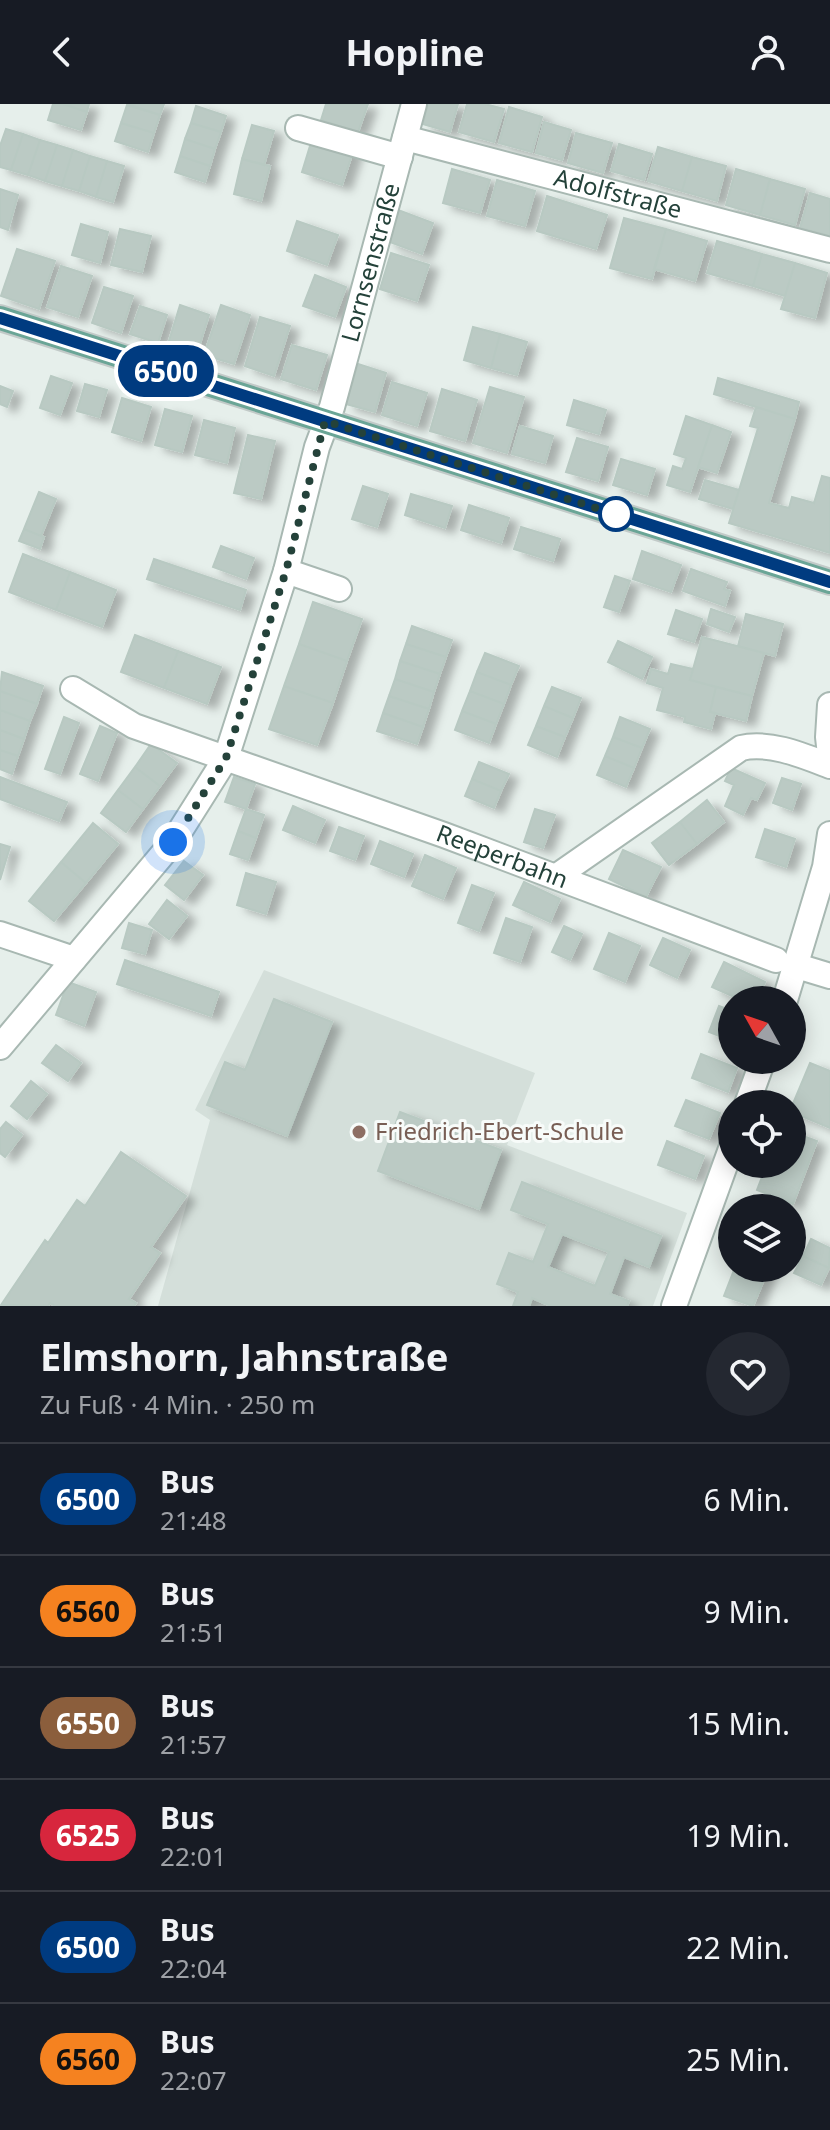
<!DOCTYPE html>
<html lang="de">
<meta charset="utf-8">
<style>
body{margin:0;font-family:"Noto Sans",sans-serif;background:#242831;color:#f1f3f6;height:100vh;display:flex;flex-direction:column;font-size:30px;white-space:nowrap}
*{box-sizing:border-box;margin:0}
p{font-size:26px;color:#9ea1a6}
.icon{flex:none;width:44px;height:44px;fill:none;stroke:currentColor;stroke-width:2;stroke-linecap:round;stroke-linejoin:round}
.map{position:relative;height:1202px;overflow:hidden}
.drawer{display:flex;flex-direction:column;background:#171b24;flex:1}
.drawer>*{flex:none}
.badge{padding:0 16px;border-radius:26px;font-size:28px;line-height:52px}
.needle{width:52px;rotate:310deg}
.buttons{position:absolute;left:718px;top:882px;display:grid;gap:16px}
.buttons a{display:grid;place-items:center;width:88px;height:88px;border-radius:50%;background:#171b24;box-shadow:0 4px 20px #0003;font-size:40px}
.you{position:absolute;width:40px;height:40px;margin:-20px;border:6px solid #fff;border-radius:50%;background:#1a73e8;box-shadow:0 0 0 12px #1a73e833}
.map>.badge{position:absolute;translate:-50% -50%;box-shadow:0 0 0 4px #fff}
.round{display:grid;place-items:center;flex:none;width:84px;height:84px;border-radius:42px;background:#242831}
.head{display:flex;align-items:center;justify-content:space-between;height:136px;padding:0 40px}
h1{font-size:38px;font-weight:700;line-height:60px}
ul{padding:0;list-style:none}
li{display:flex;align-items:center;gap:24px;height:112px;padding:0 40px;border-top:2px solid #363941}
li div{flex:1}
li b{display:block;font-size:30px}
li em{font-style:normal}
li .badge{min-width:88px;font-weight:700;text-align:center}
header{display:flex;justify-content:space-between;align-items:center;height:104px;padding:0 40px;background:#171b24;font-size:36px;font-weight:700}
.map>svg:first-child{display:block}
.built{fill:#d4dfda}
.building{fill:#bbcac4;stroke:#b8c9c2;stroke-width:2;fill-rule:evenodd;filter:url(#shadow)}
.lines{fill:none;stroke-linecap:round;stroke-linejoin:round}
.minor-casing{stroke:#a8b8b2;stroke-width:28}
.major-casing{stroke:#c2cac8;stroke-width:28}
.minor{stroke:#fff;stroke-width:24}
.major{stroke:#6aa596;stroke-width:24}
.line-casing{stroke:#fff;stroke-width:18}
.line{stroke:#003b80;stroke-width:12}
.walk{stroke:#24423a;stroke-width:8;stroke-dasharray:0 14.4}
.stop-dot{fill:#fff;stroke:#003b80;stroke-width:4}
.education-dot{fill:#8d6e63;stroke:#f7fbf9;stroke-width:3}
.labels{text-anchor:middle;stroke-width:6;stroke-linejoin:round;paint-order:stroke}
.street-label{font-size:24px;fill:#24423a;stroke:#f7fbf9}
.education-label{font-size:24px;fill:#785e54;stroke:#f7fbf9;text-anchor:start}
</style>
<header><svg class="icon" aria-label="back" viewBox="0 0 24 24"><path d="M15 5l-7 7 7 7"/></svg>Hopline<svg class="icon" aria-label="person" viewBox="0 0 24 24"><circle cx="12" cy="8" r="4"/><path d="M4 21q1-7 8-7t8 7"/></svg></header>
<div class="map">
<svg width="830" height="1202" viewBox="0 0 830 1202">
<defs>
<filter id="shadow"><feDropShadow dx="9" dy="5" stdDeviation="4" flood-color="#0004"/></filter>
</defs>
<rect width="100%" height="100%" fill="#e6efeb"/>
<path class="built" d="M264,866l271,103 -28,72 180,68 -34,93h-495l52,-186 -15,-10z"/>
<path class="building" d="M53,0h10l24,8 -6,18 -33,-10z
M63,0h26l-2,8z
M127,0h37l-4,11z
M326,0h42l-10,28 -37,-12z
M428,0h30l-8,28 -27,-8z
M467,0h18l19,5 -10,33 -35,-10z
M127,1l33,10 -6,18 -33,-10z
M196,2l30,10 -5,16 -30,-9z
M509,3l33,10 -10,35 -33,-9z
M544,18l27,8 -9,30 -26,-7z
M121,19l33,10 -6,19 -33,-11z
M191,19l30,9 -6,17 -30,-10z
M252,21l22,6 -10,34 -22,-6z
M6,25l17,5 -12,36 -11,-3v-21z
M576,29l36,10 -9,30 -35,-10z
M23,30l17,6 -12,35 -17,-5z
M313,32l41,13 -12,36 -40,-13z
M185,35l30,10 -5,17 -30,-10z
M40,36l17,5 -12,36 -17,-6z
M619,40l33,10 -8,26 -33,-9z
M57,41l16,5 -11,36 -17,-5z
M658,43l34,10 -10,34 -34,-10z
M73,46l17,6 -11,35 -17,-5z
M90,52l17,5 -11,36 -17,-6z
M180,52l30,10 -5,16 -30,-10z
M692,53l34,9 -9,35 -35,-10z
M242,55l28,7 -9,35 -27,-7z
M107,57l17,5 -11,36 -17,-5z
M452,65l38,11 -10,33 -37,-10z
M736,65l34,10 -10,36 -34,-10z
M770,75l35,10 -10,36 -35,-10z
M497,76l38,11 -10,35 -38,-10z
M0,85l18,6 -10,35 -8,-3z
M810,89l20,6v37l-30,-8z
M547,92l60,19 -11,34 -59,-18z
M398,106l35,13 -11,31 -35,-13z
M624,114l42,11 -14,50 -42,-11z
M297,117l41,14 -11,30 -40,-14z
M81,120l27,8 -8,31 -28,-8z
M120,125l31,7 -9,36 -31,-7z
M666,125l41,12 -12,40 -41,-12z
M717,137l45,13 -9,32 -46,-13z
M17,145l38,12 -16,48 -38,-13z
M391,149l38,12 -12,36 -37,-12z
M762,150l33,9 -10,33 -32,-10z
M795,159l32,10 -12,45 -34,-9z
M61,162l31,10 -14,41 -31,-10z
M315,171l31,12 -11,30 -32,-11z
M104,183l29,9 -12,37 -29,-10z
M180,201l29,10 -12,38 -29,-9z
M221,201l29,10 -16,49 -30,-9z
M140,202l27,9 -9,28 -28,-9z
M260,213l30,9 -16,50 -29,-10z
M473,223l27,7 -9,34 -27,-8z
M500,230l27,8 -10,33 -26,-7z
M292,241l35,10 -11,35 -35,-11z
M358,260l28,9 -11,39 -29,-8z
M51,272l21,7 -12,32 -20,-7z
M718,274l81,24 -4,17 -81,-25z
M392,278l35,11 -10,33 -35,-11z
M85,280l22,6 -8,27 -22,-6z
M0,282l13,5 -6,16 -7,-3z
M490,283l34,10 -17,56 -34,-10z
M442,285l35,11 -12,41 -35,-10z
M122,294l29,9 -10,34 -29,-9z
M574,296l32,10 -7,24 -32,-9z
M756,303l39,12 -26,84 20,5 3,-11 22,6 8,-27 8,2v75l-101,-30 29,-95 -8,-2z
M165,305l27,7 -10,36 -27,-7z
M686,312l26,9 -22,67 -23,-7 6,-19 9,3 4,-11 -12,-4z
M204,316l31,8 -8,35 -32,-8z
M712,321l19,7 -14,41 -19,-6z
M520,322l33,10 -8,27 -33,-9z
M248,331l27,6 -14,58 -27,-6z
M577,334l31,9 -10,34 -32,-9z
M621,355l34,10 -8,26 -34,-10z
M705,376l34,10 -6,19 -34,-10z
M363,382l25,8 -11,33 -25,-8z
M39,388l17,7 -15,37 -17,-7z
M411,390l41,12 -7,22 -40,-13z
M469,401l40,13 -8,25 -40,-13z
M521,423l39,12 -7,22 -39,-12z
M24,425l20,8 -4,12 -21,-8z
M221,442l33,12 -8,21 -33,-12z
M642,447l39,14 -10,27 -38,-13z
M23,450l47,18 -14,38 -47,-18z
M154,455l92,31 -6,20 -93,-31z
M691,465l36,13 -3,7 6,2 -5,15 -42,-15z
M70,468l46,18 -14,37 -46,-17z
M615,472l15,5 -11,31 -15,-5z
M313,498l49,17 -15,42 -48,-17z
M711,505l24,8 -6,15 -22,-8z
M676,506l26,9 -8,23 -26,-8z
M746,510l37,10 -8,32 -37,-10z
M412,522l40,14 -6,17 -40,-13z
M135,531l43,16 -14,37 -43,-16z
M702,533l62,16 -12,43 -62,-16z
M618,537l34,16 -10,22 -34,-17z
M299,540l48,17 -14,42 -49,-17z
M406,540l40,13 -6,17 -40,-13z
M178,547l43,16 -14,37 -43,-16z
M485,549l34,13 -8,19 -34,-13z
M400,557l40,13 -6,18 -39,-13z
M671,560l22,5 -3,11 26,7 -6,25 5,1 -4,16 -27,-7 1,-5 -28,-7 6,-22 -16,-5 4,-14 17,5z
M2,568l41,14 -6,18 -37,-13z
M477,568l34,13 -7,19 -34,-13z
M395,575l39,13 -5,17 -40,-13z
M284,582l49,17 -16,42 -48,-16z
M552,583l29,11 -8,20 -29,-12z
M716,583l36,9 -6,25 -36,-9z
M0,587l37,13 -7,17 -30,-11z
M470,587l34,13 -8,20 -34,-13z
M389,592l40,13 -6,18 -40,-14z
M544,602l29,12 -8,19 -29,-11z
M0,606l30,11 -6,18 -24,-9z
M462,607l34,13 -7,19 -34,-13z
M383,609l40,14 -6,17 -40,-13z
M64,613l15,6 -19,51 -15,-5z
M620,613l30,12 -8,19 -29,-11z
M100,622l17,7 -19,48 -18,-7z
M536,622l29,11 -8,20 -29,-12z
M0,626l24,9 -6,17 -18,-6z
M613,633l29,11 -8,20 -29,-12z
M151,640l26,19 -17,23 -25,-19z
M0,646l18,6 -6,18 -12,-5z
M605,652l29,12 -8,19 -29,-12z
M479,658l30,12 -8,17 -29,-12z
M135,663l25,19 -17,23 -25,-19z
M731,664l34,15 -8,17 -6,-2 -8,17 -18,-9 9,-21 -9,-4z
M0,673l67,25 -8,19 -59,-22z
M234,673l21,7 -9,25 -21,-7z
M782,674l19,6 -9,26 -19,-7z
M472,675l29,12 -7,17 -29,-12z
M118,686l25,19 -17,23 -25,-19z
M707,696l17,22 -27,22 -17,-22z
M293,702l32,14 -10,23 -32,-13z
M246,705l18,6 -8,23 -18,-7z
M535,705l20,6 -12,33 -19,-6z
M680,718l17,22 -28,21 -17,-22z
M93,719l25,21 -32,39 -25,-21z
M339,723l25,9 -9,24 -25,-9z
M765,725l30,10 -9,28 -30,-10z
M238,727l18,7 -8,22 -18,-6z
M380,737l33,13 -9,23 -33,-13z
M0,740l10,3 -10,33z
M623,746l38,17 -15,30 -37,-18z
M425,751l31,13 -13,31 -31,-13z
M184,757l19,14 -19,25 -19,-15z
M61,758l25,21 -32,38 -25,-20z
M246,769l30,9 -10,32 -29,-9z
M524,778l36,17 -10,23 -37,-17z
M472,781l22,8 -15,38 -21,-8z
M167,796l20,16 -18,23 -20,-15z
M506,814l26,9 -12,35 -26,-9z
M129,819l23,7 -7,24 -23,-6z
M564,822l18,8 -12,26 -18,-8z
M609,829l31,13 -15,36 -31,-13z
M663,834l27,12 -13,28 -27,-13z
M125,856l94,32 -8,24 -94,-32z
M724,858l41,20 -8,18h-16l-29,-13z
M68,878l28,10 -12,34 -28,-11z
M274,895l58,23 -45,114 -80,-31 18,-43 20,8z
M719,902l13,5v30l-23,-9z
M56,941l25,18 -13,18 -26,-18z
M701,950l36,14 -9,24 -36,-14z
M810,959l20,8v57l-38,-16v-6z
M31,977l16,13 -20,25 -16,-13z
M686,996l34,13 -11,26 -34,-13z
M400,1008l101,38 -22,59 -101,-38z
M6,1018l16,13 -17,22 -5,-4v-24z
M792,1028l25,9 -24,63 -36,-14 10,-26h25z
M667,1037l37,15 -9,23 -37,-14z
M121,1048l65,44 -35,51 9,6 -31,46 7,4 -2,3h-79l-5,-3 -2,3 -47,-1 44,-65 3,3 29,-43 8,6z
M522,1078l139,54 -12,31 -25,-10 -14,37 19,7 -2,5h-76l-19,-8 -3,8h-16l5,-14 -21,-8 12,-31 24,9 15,-38 -37,-14zM562,1130l47,18 -14,34 -47,-19z
M811,1135l19,9 -1,20 -26,-12z
M803,1152l26,12 -8,17 -27,-12z
M735,1164h34l-6,14 -29,-12z
M734,1166l29,12 -10,24 -29,-10z"/>
<g class="lines">
<g class="minor-casing">
<g id="minor">
<path d="M298,24l102,29"/>
<path id="s1" d="M405,34l425,112"/>
<path d="M286,467l53,18"/>
<path id="s2" d="M73,585l61,37 310,109 332,125"/>
<path d="M830,601l-2,32 2,18"/>
<path d="M557,772l184,-128c28,-7 63,8 89,18"/>
<path d="M0,830l74,25"/>
<path d="M797,862l33,10"/>
<path d="M785,896l40,-133 5,-33"/>
<path id="s3" d="M0,943l173,-205 53,-84 60,-187 31,-124 15,-40 82,-303"/>
<path d="M747,1000l16,-44"/>
<path d="M674,1202l58,-160"/>
</g>
</g>
<g class="major-casing">
<path id="major" d="M0,214l830,264"/>
</g>
<use href="#minor" class="minor"/>
<use href="#major" class="major"/>
</g>
<g class="lines">
<g class="line-casing">
<path id="line" d="M0,214l830,264"/>
</g>
<use href="#line" class="line"/>
<path class="walk" d="M173,738l53,-84 60,-187 39,-150 302,97 -11,-4"/>
</g>
<circle class="stop-dot" cx="616" cy="410" r="16"/>
<circle class="education-dot" cx="359" cy="1028" r="8"/>
<g class="labels">
<g class="street-label">
<text dy="8" stroke="none"><textPath href="#s1" startOffset="220">Adolfstraße</textPath></text>
<text dy="8" stroke="none"><textPath href="#s3" startOffset="884">Lornsenstraße</textPath></text>
<text dy="8" stroke="none"><textPath href="#s2" startOffset="462">Reeperbahn</textPath></text>
</g>
<g class="education-label">
<text x="375" y="1036">Friedrich-Ebert-Schule</text>
</g>
</g>
</svg>
<div class="buttons">
<a><svg class="needle" viewBox="-14 -14 28 28"><path d="M0-13l5 13h-10z" fill="#e53935"/><path d="M0 13l5-13h-10z" fill="#9ea1a6"/></svg></a>
<a><svg class="icon" aria-label="locate" viewBox="0 0 24 24"><circle cx="12" cy="12" r="6"/><path d="M12 2v4M12 18v4M2 12h4M18 12h4"/></svg></a>
<a><svg class="icon" aria-label="layers" viewBox="0 0 24 24"><path d="M12 4l9 5-9 5-9-5zM3 14l9 5 9-5"/></svg></a>
</div>
<div class="you" style="left:173px;top:738px"></div>
<b class="badge" style="left:166px;top:267px;background:#003b80;color:#fff">6500</b>
</div>
<section class="drawer">
<div class="head"><div><h1>Elmshorn, Jahnstraße</h1><p>Zu Fuß · 4 Min. · 250 m</p></div><a class="round"><svg class="icon" aria-label="heart" viewBox="0 0 24 24"><path d="M12 20l-8-8c-3-5 5-10 8-4 3-6 11-1 8 4z"/></svg></a></div>
<ul>
<li><span class="badge" style="background:#003b80;color:#fff">6500</span><div><b>Bus</b><p>21:48</p></div><em>6 Min.</em></li>
<li><span class="badge" style="background:#f58220;color:#111">6560</span><div><b>Bus</b><p>21:51</p></div><em>9 Min.</em></li>
<li><span class="badge" style="background:#8b5e3c;color:#fff">6550</span><div><b>Bus</b><p>21:57</p></div><em>15 Min.</em></li>
<li><span class="badge" style="background:#d7263d;color:#fff">6525</span><div><b>Bus</b><p>22:01</p></div><em>19 Min.</em></li>
<li><span class="badge" style="background:#003b80;color:#fff">6500</span><div><b>Bus</b><p>22:04</p></div><em>22 Min.</em></li>
<li><span class="badge" style="background:#f58220;color:#111">6560</span><div><b>Bus</b><p>22:07</p></div><em>25 Min.</em></li>
</ul>
</section>
